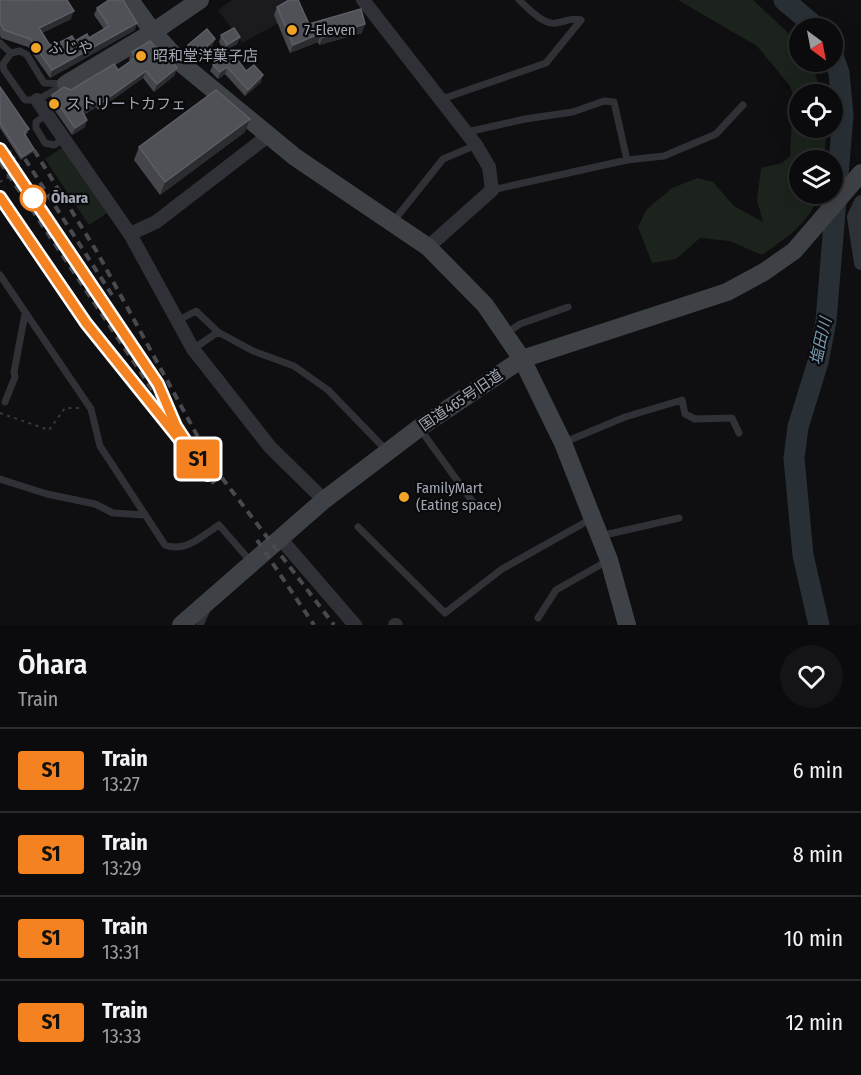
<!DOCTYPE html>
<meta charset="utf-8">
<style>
body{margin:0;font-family:"Fira Sans Condensed","Noto Sans JP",sans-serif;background:#141416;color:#f1f3f6;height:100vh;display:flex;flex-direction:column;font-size:22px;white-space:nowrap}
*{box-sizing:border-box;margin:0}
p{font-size:20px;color:#9a9b9d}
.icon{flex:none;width:33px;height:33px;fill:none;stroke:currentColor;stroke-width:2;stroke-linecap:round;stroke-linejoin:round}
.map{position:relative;height:625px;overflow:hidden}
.panel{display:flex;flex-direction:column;background:#0b0b0d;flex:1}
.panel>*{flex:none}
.badge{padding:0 12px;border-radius:4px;font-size:21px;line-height:39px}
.needle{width:39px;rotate:148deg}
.buttons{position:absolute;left:789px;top:18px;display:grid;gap:12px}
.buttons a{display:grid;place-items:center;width:54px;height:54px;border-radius:50%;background:#0b0b0d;box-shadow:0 6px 24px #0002,0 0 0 2px #2b2b2e;font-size:30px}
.map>.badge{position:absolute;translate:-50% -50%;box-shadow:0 0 0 3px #fff}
.round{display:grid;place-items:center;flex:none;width:63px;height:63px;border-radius:32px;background:#141416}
.overview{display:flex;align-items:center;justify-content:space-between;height:102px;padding:0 18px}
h1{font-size:28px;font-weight:600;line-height:45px}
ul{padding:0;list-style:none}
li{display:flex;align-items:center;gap:18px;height:84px;padding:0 18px;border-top:2px solid #2b2b2e}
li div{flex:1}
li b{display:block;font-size:22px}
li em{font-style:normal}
li .badge{min-width:66px;font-weight:700;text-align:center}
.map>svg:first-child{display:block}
.built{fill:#1b1b1e}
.green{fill:#1c231c}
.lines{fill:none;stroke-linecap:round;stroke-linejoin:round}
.river{stroke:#283036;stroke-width:21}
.path{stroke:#36383d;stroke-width:2;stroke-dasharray:3 4.5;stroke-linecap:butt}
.lane{stroke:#303136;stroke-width:7}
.street{stroke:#303136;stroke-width:14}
.secondary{stroke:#3e4146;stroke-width:18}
.rail{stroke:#47494f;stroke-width:4;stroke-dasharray:8 6;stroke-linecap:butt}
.wall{fill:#45464c}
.shaded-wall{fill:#2b2c30}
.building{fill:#4f5157;stroke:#5b5e65;stroke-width:1.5}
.line-casing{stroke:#fff;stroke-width:14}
.line{stroke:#f58220;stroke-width:9}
.poi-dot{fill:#f1a327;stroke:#0a0a0c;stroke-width:2}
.stop-dot{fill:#fff;stroke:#f58220;stroke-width:3}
.labels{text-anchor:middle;stroke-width:4.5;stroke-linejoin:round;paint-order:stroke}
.poi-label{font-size:15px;fill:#a0a7b2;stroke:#0a0a0c;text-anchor:start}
.stop-label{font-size:15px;font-weight:bold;fill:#a0a7b2;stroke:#0a0a0c;text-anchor:start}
.street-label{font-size:15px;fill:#a0a7b2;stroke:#0a0a0c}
.water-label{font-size:16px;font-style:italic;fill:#7697ae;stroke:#0a0a0c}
</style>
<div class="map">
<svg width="861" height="625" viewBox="0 0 861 625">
<rect width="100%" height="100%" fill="#0f0f11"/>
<path class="built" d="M232,0h68l3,10 -61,33 -24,-33z"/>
<path class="green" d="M678,0h75l46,43 1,19h11l11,32h-22v34h27l-3,32h-24v34h19c-10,30 -32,43 -57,61l-32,-14 -30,-3 -24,21 -24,4 -14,-36 9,-18 25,-21 26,-10 15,4 21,24 29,16 -6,-22 4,-32 21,-5 8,-7 3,-60 -3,-10 -33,-40z
M63,147l44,66 -18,12 -44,-66z"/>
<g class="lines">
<path class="river" d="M784,0l33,28
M819,625l-16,-70 -9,-97 4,-31 20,-65 8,-41 17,-206 -4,-42 -7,-20"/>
<path class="path" d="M0,182l22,-13 -13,-20
M0,413l49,17 16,-22h14"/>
<path class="lane" d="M0,43l11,10
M20,51l7,4 17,28 22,1 -29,16h-12l-21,-30 -1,-6 8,-11z
M442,99l104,-36 35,-43c-11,-3 -15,2 -25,3 -13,2 -28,-15 -37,-23
M47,114l-11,8v6l9,15 9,2 10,-6
M467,132l58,-13 48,-7 31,-11 10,1 13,58
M492,190l135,-30 37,-4 52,-22 27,-29
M392,223l51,-64 33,-14
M0,275l91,134 9,37 65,99c20,8 37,-9 54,-20l27,31
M177,321l19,-10 22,21 35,19 41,15 34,24 59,61
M505,334l15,-10 48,-17
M193,349l25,-17
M5,402l10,-25 -1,-5 11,-58
M420,429l55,76
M565,442l60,-25 57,-17 3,14 10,5 37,-1 7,15
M0,479l47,15 48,10 18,9 32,2
M358,527l87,86 57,-44 89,-50
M600,536l79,-18
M538,618l18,-28 51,-29
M200,625l7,-15"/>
<path class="street" d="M363,0l113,145 13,22 3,23 -64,57
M37,100l93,134 63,115 77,98 54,53
M861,202l-7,15 7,46
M130,234l26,-12 113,-87
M280,538l75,87
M395,625h1"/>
<path class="secondary" d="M130,0l23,32 29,32 113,93 133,90 57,58 37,54 41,84 46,117 18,65
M66,84l87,-52 47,-32
M181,625l143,-125 95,-72 103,-69 205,-67 37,-20 30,-21 67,-78"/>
<path class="rail" d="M0,149l13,19
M34,150l63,102 119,218 118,155
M25,159l87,136
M0,162l174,260
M0,197l86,126 131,164
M257,540l57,85"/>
</g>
<path class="wall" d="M0,0l68,3 3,16 -29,14 7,11 4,2 36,-8 15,-9 -10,-14 3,-7 38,22 -85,48 -22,-31 -27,-9 -1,-3z
M277,7l32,17 53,9 -43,12 -1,-3 -28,11 -16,-38z
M221,35l19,2 -3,7 -13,7 -5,-9z
M215,39l-3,7 -17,14 -9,-9 2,-6z
M231,51l15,20 15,11 -16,14 -20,-22 -7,5 -8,-8 3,-6z
M132,52l45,16 -3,8 -20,16 -11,-14 -45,32 -2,-3 -12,8 1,12 -13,8 -23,-33 3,-7 19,-5 47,-20 12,-9 -1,-2z
M0,87l28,46 -3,2 9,14 -1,3 -12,8 -21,-32z
M245,132l-85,63 -26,-35 5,-13z"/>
<path class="shaded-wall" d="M74,11l-3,8 -34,16 2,-7z
M137,23l-2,7 -85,48 2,-8z
M365,24l-3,9 -43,12 4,-8z
M321,33l-3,9 -28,11 3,-8z
M240,37l-3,7 -13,7 3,-6z
M215,39l-3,7 -17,14 3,-6z
M227,67l-2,7 -7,5 2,-7z
M177,68l-3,8 -20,16 3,-8z
M146,71l-3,7 -45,32 3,-7z
M263,75l-2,7 -16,14 3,-6z
M99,100l-3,7 -17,11 3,-7z
M250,119l-5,13 -85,63 5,-13z
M87,120l-2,7 -13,8 3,-7z
M34,149l-1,3 -12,8 1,-3z"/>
<path class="building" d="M0,0h32v1l2,-1h33l7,11 -35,17 10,16 4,2 19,-10 3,5 12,-7 2,4 20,-12 -12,-18 12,-8h14l14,23 -85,47 -22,-31 -26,-9 -4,-7z
M289,0h9l11,24 52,-15 4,15 -42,13 -2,-4 -28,12 -16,-38z
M234,28l6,9 -13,8 -6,-10z
M207,29l8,10 -17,15 -10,-9z
M150,41l8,9 3,-2 16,20 -20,16 -11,-13 -45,32 -2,-3 -17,11 5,9 -12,8 -23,-33 12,-8 7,3 43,-26 4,6 17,-12 -3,-6z
M231,51l15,20 8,-6 9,10 -15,15 -21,-23 -7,5 -7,-7z
M0,87l29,42 -5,4 10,16 -12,8 -22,-34z
M216,90l34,29 -85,63 -26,-35z"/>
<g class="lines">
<g class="line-casing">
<path id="line" d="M0,149l158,235 18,42 32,49 -122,-152 -86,-126"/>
</g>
<use href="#line" class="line"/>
</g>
<g class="poi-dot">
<circle cx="292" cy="30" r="6"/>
<circle cx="36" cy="48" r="6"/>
<circle cx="141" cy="56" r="6"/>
<circle cx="54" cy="104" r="6"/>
<circle cx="404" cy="497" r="6"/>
</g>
<circle class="stop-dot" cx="33" cy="198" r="12"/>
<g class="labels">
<g class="poi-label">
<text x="304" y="35">7-Eleven</text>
<text x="48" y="53">ふじや</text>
<text x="153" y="61">昭和堂洋菓子店</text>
<text x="66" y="109">ストリートカフェ</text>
<text x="416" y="493">FamilyMart<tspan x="416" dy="17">(Eating space)</tspan></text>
</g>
<g class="stop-label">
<text x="51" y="203">Ōhara</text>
</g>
<g class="street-label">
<text transform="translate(461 400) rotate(-34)" y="5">国道465号旧道</text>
</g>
<g class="water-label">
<text transform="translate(820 341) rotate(-77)" y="6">塩田川</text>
</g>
</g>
</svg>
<div class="buttons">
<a><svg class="needle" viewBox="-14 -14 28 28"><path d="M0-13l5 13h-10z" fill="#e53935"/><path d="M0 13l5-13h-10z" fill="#9a9b9d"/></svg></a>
<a><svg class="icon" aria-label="locate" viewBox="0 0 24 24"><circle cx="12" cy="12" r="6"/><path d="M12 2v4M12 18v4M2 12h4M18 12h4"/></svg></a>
<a><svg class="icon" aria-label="layers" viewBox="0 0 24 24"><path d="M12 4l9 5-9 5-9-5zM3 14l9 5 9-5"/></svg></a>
</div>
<b class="badge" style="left:198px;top:459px;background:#f58220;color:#111">S1</b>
</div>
<section class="panel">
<div class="overview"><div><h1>Ōhara</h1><p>Train</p></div><a class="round"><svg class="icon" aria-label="heart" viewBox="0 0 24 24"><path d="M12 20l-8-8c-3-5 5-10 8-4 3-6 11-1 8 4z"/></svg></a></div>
<ul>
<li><span class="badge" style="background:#f58220;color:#111">S1</span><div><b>Train</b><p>13:27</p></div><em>6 min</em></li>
<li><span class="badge" style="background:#f58220;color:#111">S1</span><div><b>Train</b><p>13:29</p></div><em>8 min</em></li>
<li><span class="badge" style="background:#f58220;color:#111">S1</span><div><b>Train</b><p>13:31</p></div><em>10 min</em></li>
<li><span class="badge" style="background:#f58220;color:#111">S1</span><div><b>Train</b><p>13:33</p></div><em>12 min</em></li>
</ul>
</section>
